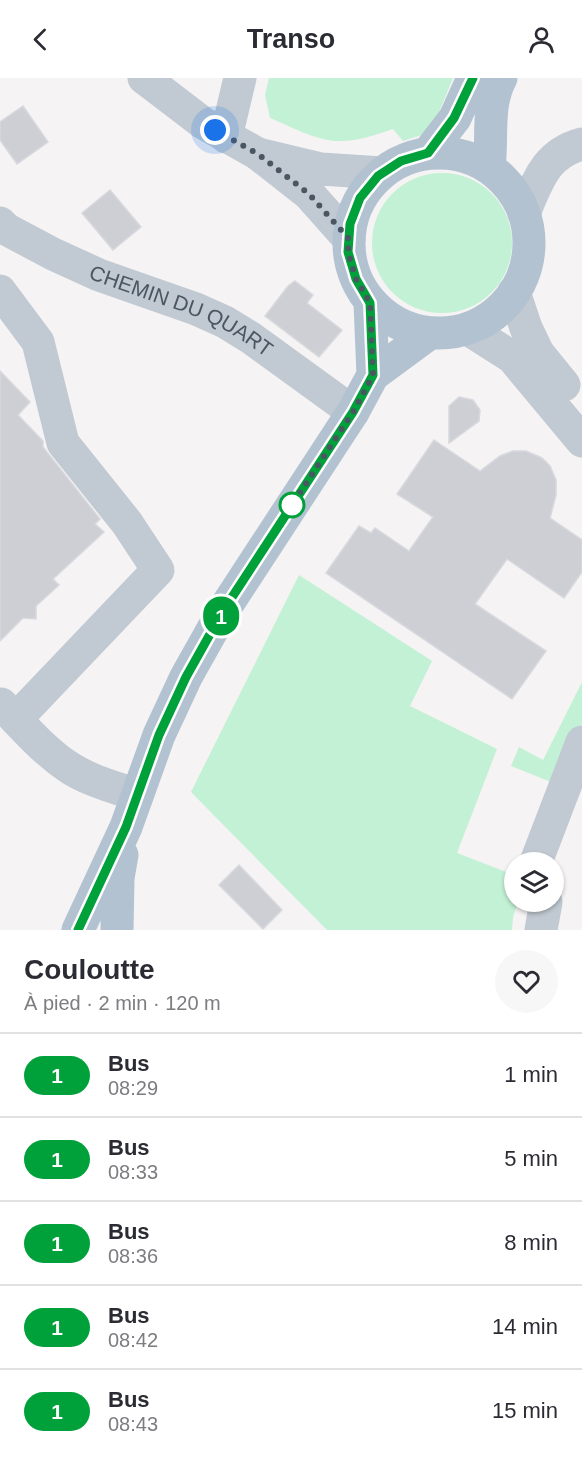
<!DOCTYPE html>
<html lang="fr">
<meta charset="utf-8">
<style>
body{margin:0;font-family:Helvetica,sans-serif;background:#f7f7f7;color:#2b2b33;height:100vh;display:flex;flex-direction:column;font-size:22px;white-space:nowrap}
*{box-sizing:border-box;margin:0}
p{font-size:20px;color:#7c7c81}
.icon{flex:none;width:33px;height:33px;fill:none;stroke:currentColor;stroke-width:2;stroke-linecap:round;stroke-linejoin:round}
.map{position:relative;height:852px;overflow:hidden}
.drawer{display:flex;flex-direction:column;background:#fff;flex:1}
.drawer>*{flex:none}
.badge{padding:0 12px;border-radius:20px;font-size:21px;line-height:39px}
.tools{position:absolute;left:504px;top:774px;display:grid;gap:12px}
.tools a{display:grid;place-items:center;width:60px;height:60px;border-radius:50%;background:#fff;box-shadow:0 2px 4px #0004;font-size:30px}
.you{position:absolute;width:30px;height:30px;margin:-15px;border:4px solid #fff;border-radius:50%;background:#1a73e8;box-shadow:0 0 0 9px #1a73e833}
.map>.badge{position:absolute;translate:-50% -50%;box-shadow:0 0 0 3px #fff}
.round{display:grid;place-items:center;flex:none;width:63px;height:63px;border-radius:32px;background:#f7f7f7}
.summary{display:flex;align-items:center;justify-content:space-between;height:102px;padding:0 24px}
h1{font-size:28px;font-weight:700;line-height:45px}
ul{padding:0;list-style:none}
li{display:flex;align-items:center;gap:18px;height:84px;padding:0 24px;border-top:2px solid #e1e1e2}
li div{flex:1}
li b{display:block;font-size:22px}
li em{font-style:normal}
li .badge{min-width:66px;font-weight:700;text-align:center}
header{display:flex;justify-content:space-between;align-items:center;height:78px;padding:0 24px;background:#fff;font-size:27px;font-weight:700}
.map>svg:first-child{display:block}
.green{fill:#c3f1d5}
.building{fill:#cdcfd5;stroke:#d7d9de;stroke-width:1.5}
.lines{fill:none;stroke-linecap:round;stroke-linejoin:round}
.minor{stroke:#c1cad2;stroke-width:33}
.major{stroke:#b3c2d1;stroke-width:33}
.line-casing{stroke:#fff;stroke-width:14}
.line{stroke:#00a13a;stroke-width:9}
.walk{stroke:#4a5661;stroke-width:6;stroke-dasharray:0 10.8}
.stop-dot{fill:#fff;stroke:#00a13a;stroke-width:3}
.labels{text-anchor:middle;stroke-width:5;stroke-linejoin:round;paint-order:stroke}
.street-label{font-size:21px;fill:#4a5661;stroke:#fff}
</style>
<header><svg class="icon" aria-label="back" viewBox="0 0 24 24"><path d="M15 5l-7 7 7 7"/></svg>Transo<svg class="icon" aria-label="person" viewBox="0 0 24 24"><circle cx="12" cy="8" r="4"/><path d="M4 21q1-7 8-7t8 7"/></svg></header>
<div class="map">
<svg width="582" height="852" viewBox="0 0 582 852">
<rect width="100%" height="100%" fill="#f5f3f3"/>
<path class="green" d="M269,0h184l-22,54 -28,9 -10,-12c-18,6 -37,13 -56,12 -23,-1 -47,-15 -67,-23l-5,-23z
M372 165a70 70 0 1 1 140 0a70 70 0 1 1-140 0Z
M299,497l133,86 -22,45 87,43 -40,104 54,21 3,-9v37h4l-5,15 -1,13h-185l-136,-138z
M582,604v41l-21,58 -10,1 -40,-16 8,-19 24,13z"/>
<path class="building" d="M23,28l25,36 -31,22 -17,-24v-18z
M110,112l31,37 -28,23 -31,-37z
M295,203l18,14 -6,8 35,27 -23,27 -54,-41 23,-30z
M0,293l30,31 -12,13 25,26v6l57,72 -5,5 9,8 -51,47 6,6 -23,21v13l-13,-1 -23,23z
M459,319l14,3 7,10 -1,11 -30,22v-37z
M434,362l46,31 20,-15 13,-5h13l16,7 8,8 6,14v15l-6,23 32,22v32l-18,26 -57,-39 -32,45 71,47 -34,48 -186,-126 33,-47 12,7 4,-5 34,23 24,-34 -36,-23z
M239,787l43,45 -19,19 -44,-44z"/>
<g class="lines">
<g class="minor">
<path d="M144,0l59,45 55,31"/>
<path d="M226,59l14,-59"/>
<path d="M524,135c14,-32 21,-59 58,-69"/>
<path id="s1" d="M0,145l6,6 47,25 46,21 97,34 29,13 26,16 102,74"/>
<path d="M349,161l-40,-45 -51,-40 63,15 61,4"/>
<path d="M0,213l38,51 25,101 64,80 31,47 -142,149"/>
<path d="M514,214l12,36 12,25 26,32"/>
<path d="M468,251l44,28 70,84"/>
<path d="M1,626c21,21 41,45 66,62 20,14 47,21 70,29"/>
<path d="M536,784l46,-120"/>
<path d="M541,852l5,-28"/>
</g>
<path class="major" d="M428,75l27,-35 18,-40
M349 165a90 90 0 1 1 180 0a90 90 0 1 1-180 0Z
M489,90c4,-31 -3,-62 12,-90
M370,225l3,72
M78,852l48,-103 33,-92 27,-58 37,-66 130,-199 20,-37 57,-42
M117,852l1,-52 4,-23"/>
</g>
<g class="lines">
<g class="line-casing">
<path id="line" d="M78,852l48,-103 33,-92 27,-58 37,-66 130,-199 20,-37 -3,-72 -14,-24 -8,-27 2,-28 10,-26 18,-22 23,-15 27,-8 26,-35 19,-40"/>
</g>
<use href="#line" class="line"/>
<path class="walk" d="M215,52l43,24 51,40 40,45 -1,13 8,27 14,24 3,72 -20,37 -61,93"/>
</g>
<circle class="stop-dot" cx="292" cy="427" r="12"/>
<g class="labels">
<g class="street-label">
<text dy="7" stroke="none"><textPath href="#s1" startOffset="202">CHEMIN DU QUART</textPath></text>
</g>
</g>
</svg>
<div class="tools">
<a><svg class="icon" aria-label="layers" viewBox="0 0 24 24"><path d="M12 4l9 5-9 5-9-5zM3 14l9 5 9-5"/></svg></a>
</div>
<div class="you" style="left:215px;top:52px"></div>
<b class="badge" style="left:221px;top:538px;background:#00a13a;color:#fff">1</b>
</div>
<section class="drawer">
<div class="summary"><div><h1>Couloutte</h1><p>À pied · 2 min · 120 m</p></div><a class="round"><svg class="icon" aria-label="heart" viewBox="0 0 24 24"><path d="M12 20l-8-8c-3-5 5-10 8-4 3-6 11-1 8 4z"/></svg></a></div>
<ul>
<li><span class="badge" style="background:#00a13a;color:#fff">1</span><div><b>Bus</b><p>08:29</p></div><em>1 min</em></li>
<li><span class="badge" style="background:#00a13a;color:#fff">1</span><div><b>Bus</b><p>08:33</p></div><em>5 min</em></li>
<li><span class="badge" style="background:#00a13a;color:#fff">1</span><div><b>Bus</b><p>08:36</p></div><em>8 min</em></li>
<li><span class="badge" style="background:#00a13a;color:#fff">1</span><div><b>Bus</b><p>08:42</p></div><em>14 min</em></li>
<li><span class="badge" style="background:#00a13a;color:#fff">1</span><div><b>Bus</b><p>08:43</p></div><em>15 min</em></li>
</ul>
</section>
